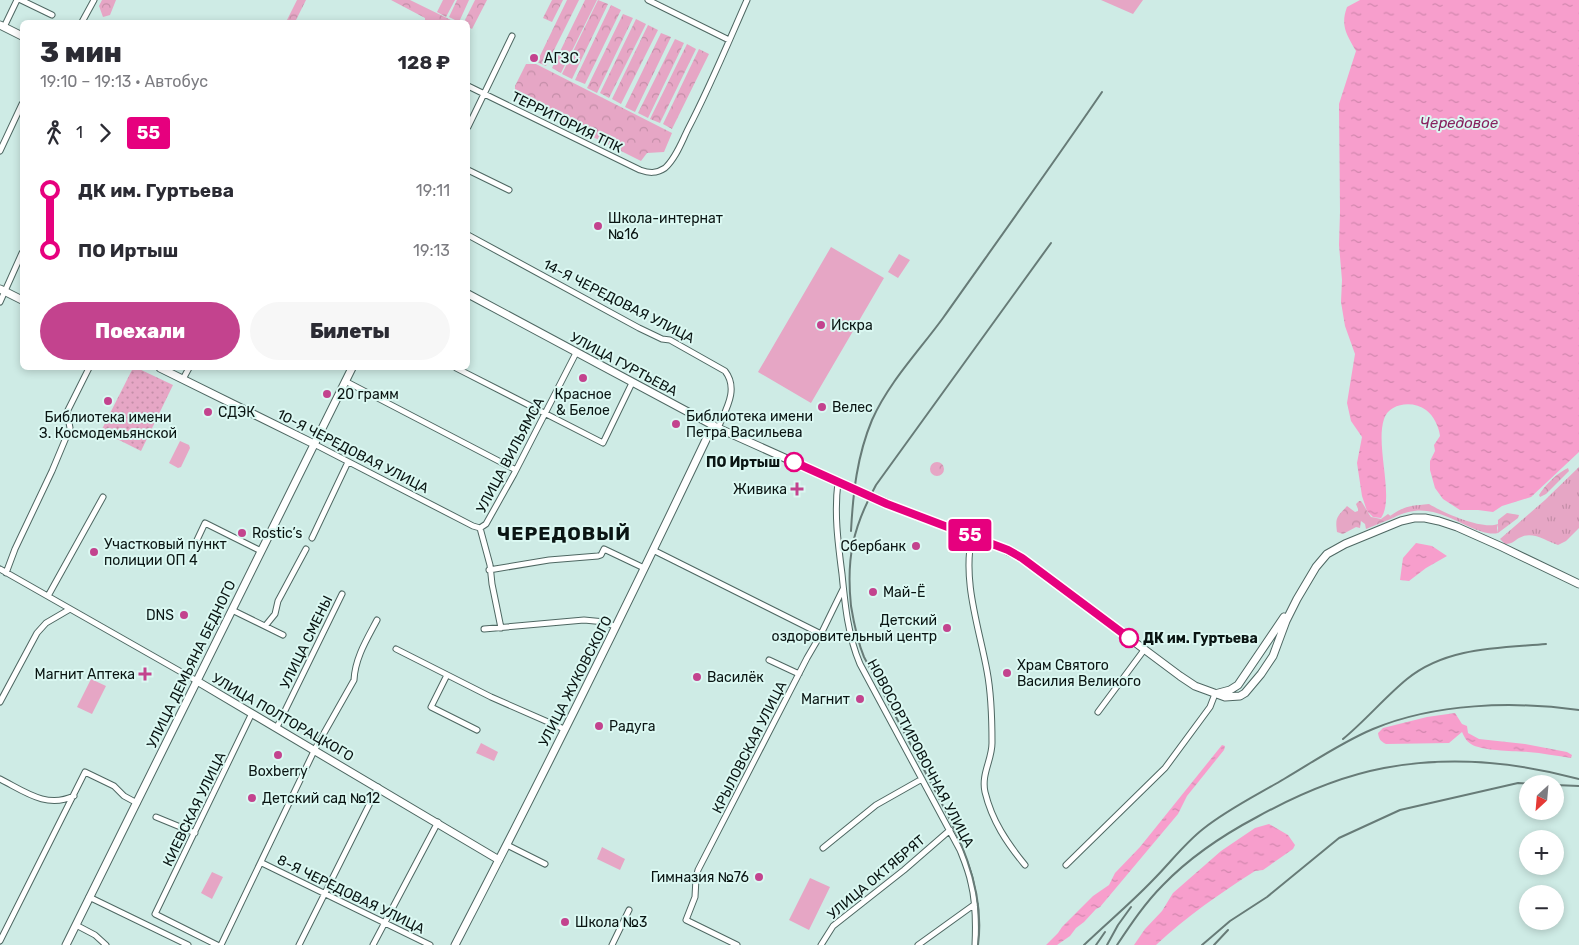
<!DOCTYPE html>
<html lang="ru">
<meta charset="utf-8">
<style>
body{margin:0;font-family:Rubik,sans-serif;background:#f7f7f7;color:#2b2b33;height:100vh;display:flex;flex-direction:column;font-size:19px;white-space:nowrap}
*{box-sizing:border-box;margin:0}
p{font-size:16px;color:#7c7c81}
.icon{flex:none;width:28px;height:28px;fill:none;stroke:currentColor;stroke-width:2;stroke-linecap:round;stroke-linejoin:round}
.map{position:relative;flex:1;overflow:hidden}
.details{position:absolute;left:20px;top:20px;width:450px;height:350px;display:flex;flex-direction:column;background:#fff;border-radius:8px;box-shadow:0 2px 8px #0003}
.details>*{flex:none}
.badge{padding:0 10px;border-radius:4px;font-size:18px;line-height:32px}
.needle{width:32px;rotate:206deg}
.fabs{position:absolute;left:1519px;top:775px;display:grid;gap:10px}
.fabs a{display:grid;place-items:center;width:45px;height:45px;border-radius:50%;background:#fff;box-shadow:0 2px 8px #0003;font-size:25px}
.map>.badge{position:absolute;translate:-50% -50%;box-shadow:0 0 0 2px #fff}
.legs{display:flex;align-items:center;gap:8px;height:55px;padding:0 20px;font-size:16px}
.legs p{margin-inline-start:auto}
.headline{display:flex;align-items:center;justify-content:space-between;height:85px;padding:0 20px}
h1{font-size:28px;font-weight:800;line-height:38px}
.primary-button{display:flex;gap:10px;margin-top:auto;padding:10px 20px}
.primary-button a{flex:1;height:58px;border-radius:30px;background:#c3438e;color:#fff;font-size:20px;font-weight:800;line-height:58px;text-align:center}
.primary-button a+a{background:#f7f7f7;color:#2b2b33}
ul{padding:0 20px;list-style:none}
li{display:flex;align-items:center;gap:18px;height:60px;font-size:19px}
li i{display:grid;place-items:center;width:8px;height:100%;margin:0 6px;background:currentColor}
li i::after{content:'';width:12px;height:12px;margin:-6px;border:4px solid;border-radius:50%;background:#fff}
li p{margin-inline-start:auto}
li:first-child i{background:linear-gradient(#0000 50%,currentColor 0)}
li:last-child i{background:linear-gradient(currentColor 50%,#0000 0)}
.map>svg:first-child{display:block}
.grass{fill:url(#grass-tufts)}
.forest{fill:url(#forest-crowns)}
.park{fill:url(#park-dots)}
.pitch{fill:#e6a6c5}
.water{fill:url(#water-ripples)}
.lines{fill:none;stroke-linecap:round;stroke-linejoin:round}
.street-casing{stroke:#4e6762;stroke-width:7}
.secondary-casing{stroke:#4e6762;stroke-width:9}
.street{stroke:#fff;stroke-width:5}
.secondary{stroke:#fff;stroke-width:7}
.rail{stroke:#677b77;stroke-width:2}
.line-1-casing{stroke:#fff;stroke-width:11}
.line-1{stroke:#e6007e;stroke-width:8}
.poi-dot{fill:#c3438e;stroke:#dbf8f2;stroke-width:2}
.stop-1-dot{fill:#fff;stroke:#e6007e;stroke-width:2.5}
.labels{text-anchor:middle;stroke-width:4;stroke-linejoin:round;paint-order:stroke}
.poi-label{font-size:14px;fill:#0a1513;stroke:#dbf8f2;text-anchor:start}
.street-label{font-size:14px;fill:#0a1513;stroke:#dbf8f2}
.stop-label{font-size:14px;font-weight:bold;fill:#0a1513;stroke:#dbf8f2;text-anchor:end}
.water-label{font-size:15px;font-style:italic;fill:#87215f;stroke:#dbf8f2}
.district-label{font-size:19px;font-weight:bold;letter-spacing:1px;fill:#0a1513;stroke:#dbf8f2}
</style>
<div class="map">
<svg width="1579" height="945" viewBox="0 0 1579 945">
<defs>
<pattern id="grass-tufts" width="24" height="20" patternUnits="userSpaceOnUse" patternTransform="scale(1.25)"><rect width="24" height="20" fill="#e6a6c5"/><path d="M3 7l-1-3M5 7V3M7 7l1-3M15 17l-1-3M17 17v-4M19 17l1-3" fill="none" stroke="#c48ea8"/></pattern>
<pattern id="forest-crowns" width="20" height="18" patternUnits="userSpaceOnUse" patternTransform="scale(1.25)"><rect width="20" height="18" fill="#e6a6c5"/><path d="M2 6a3 3 0 1 1 6 0M12 15a3 3 0 1 1 6 0" fill="none" stroke="#c48ea8"/></pattern>
<pattern id="park-dots" width="8" height="8" patternUnits="userSpaceOnUse" patternTransform="scale(1.25)"><rect width="8" height="8" fill="#e6a6c5"/><path d="M2 2h.1M6 6h.1" fill="none" stroke="#c48ea8" stroke-width="1.8" stroke-linecap="round"/></pattern>
<pattern id="water-ripples" width="26" height="14" patternUnits="userSpaceOnUse" patternTransform="scale(1.25)"><rect width="26" height="14" fill="#f79ecc"/><path d="M2 4q2-2 4 0t4 0M15 11q2-2 4 0t4 0" fill="none" stroke="#d287ae"/></pattern>
</defs>
<rect width="100%" height="100%" fill="#ceebe5"/>
<path class="grass" d="M1579,467v61l-13,13 -8,4c-12,-4 -26,-15 -39,-7 -5,3 -7,6 -14,6l-5,-5 45,-39z
M1429,504c15,9 53,26 69,20l-1,4 1,5c-9,2 -18,-2 -26,-5 -29,-13 -48,-26 -79,-10l-3,-2c16,-11 21,-10 39,-12z"/>
<path class="forest" d="M102,0h14l-6,15 -7,2 -4,-11z
M297,0h9l-11,22h-9z
M391,0h19l45,22h-30v-4z
M443,0h12l-9,17 -9,-5z
M457,0h12l-10,22 -10,-5z
M475,0h12l-15,29 -4,-2v-5h-4z
M552,0h11l-11,22 -9,-4z
M567,0h12l-33,66 -9,-4z
M585,0h12l-36,73 -9,-5z
M598,0l10,4 -36,75 -10,-5z
M611,5l10,5 -36,74 -10,-4z
M623,14l10,4 -36,75 -10,-5z
M636,19l10,5 -37,74 -9,-5z
M648,25l10,5 -37,74 -9,-5z
M661,33l10,4 -36,75 -10,-5z
M675,39l9,4 -36,75 -10,-5z
M687,44l9,5 -36,74 -10,-4z
M699,49l10,5 -37,75 -9,-5z
M526,64h10l136,69 -8,19 -17,1 -6,8 -126,-63v-12z
M930 469a7 7 0 1 1 14 0a7 7 0 1 1-14 0Z
M1568,468l1,3 -23,23 -6,3 -1,-2c6,-10 18,-22 29,-27z
M1359,501h2c4,5 6,11 10,16l10,2 7,-5 5,4 -27,11 -1,-5 -4,-3 -1,7 -4,-1 -13,7 -6,-2c-2,-15 0,-15 10,-26l8,6 3,-1v-2l-2,-5z
M1507,513l12,2 -1,3 -20,15v-13z"/>
<path class="park" d="M133,368h4l36,17 -32,66 -40,-20z"/>
<path class="pitch" d="M1101,0h42l-10,14z
M831,247l53,31 -73,125 -53,-31z
M899,254l11,6 -12,18 -10,-6z
M180,441l9,4 1,3 -9,19 -3,1 -9,-5z
M91,679l15,7 -14,28 -15,-7z
M481,743l17,9 -4,9 -18,-8z
M602,847l23,12 -5,11 -23,-11z
M212,872l11,5 -11,22 -11,-6z
M810,878l20,9 -21,43 -20,-10z"/>
<path class="water" d="M1360,0h219v452l-48,45 -29,9 -9,6 -15,-2h-18l-17,-11 -8,-11 -5,-18v-9l5,-10 -1,-6 6,-9c-1,-9 -6,-20 -14,-26 -13,-10 -37,-7 -42,9 -9,27 11,79 -3,99l-8,-1 -6,-6 -5,-15 -5,-33 5,-26 -11,-16 -4,-18 8,-49 -10,-28 -4,-24 1,-22 -3,-35 1,-33 -1,-108 17,-53c-9,-16 -16,-25 -9,-44z
M1416,543l16,3 15,10 -21,12 -17,13 -9,-1 3,-22z
M1455,713l7,11 5,2 1,7 11,6 46,5 42,8 5,3 -1,3c-14,-2 -29,-5 -43,-6 -13,-1 -47,-1 -57,-8 -5,-3 -7,-8 -9,-12l-13,11 -63,1c-6,-3 -7,-5 -8,-11l5,-5 44,-11z
M1222,745l3,1 -1,4 -37,46 -9,18 -78,93 -4,2 -12,13 -8,6 -6,8 -13,9h-11l12,-12 4,-6 31,-31 16,-11 6,-12 25,-26z
M1269,824l19,11 7,10 -2,4 -30,21 -8,1c-36,23 -68,45 -99,74h-22l11,-16 17,-18 11,-18 48,-42 34,-23z"/>
<g class="lines">
<g class="street-casing">
<path id="street" d="M21,0l31,15
M648,0l81,40
M82,22l12,-22
M4,27l13,-27
M468,86l172,84c9,3 16,4 25,-2 11,-10 17,-27 23,-39 22,-42 40,-86 59,-129
M468,127l44,-91
M0,151l22,-47
M468,170l41,20
M468,235l171,93 23,11 8,1 55,31c14,18 1,38 -7,57
M0,302l22,-49
M456,368l147,75 29,-60
M183,379l6,-11
M345,381l171,89
M314,444l159,82 7,2
M838,482c-4,31 0,61 4,92 3,31 6,62 18,90l100,186c4,10 9,22 11,33 5,20 5,41 4,62
M480,528l6,-4 28,-50 62,-121
M480,528l10,37 2,19 9,44
M972,536c-10,45 7,91 15,135 4,21 5,51 5,72 0,17 -11,31 -7,49 7,29 22,51 40,73
M312,538l36,-76
M197,540l8,-17 56,28
M653,550l168,84
M0,569l197,112
M489,570l60,-10 49,-4 3,-1 3,-6 40,19
M6,573l9,-24 37,-78 18,-43 -3,-16 22,-44
M48,596l55,-99
M232,610l51,25
M266,625l9,-11 3,-13 28,-52
M484,629l100,-9 21,2 11,5
M396,649l95,48 73,32
M769,660l30,14
M447,675l-16,32 46,23
M0,702l37,-69 9,-10 24,-14
M1098,712l46,-62
M277,727l65,-133
M0,779c24,12 46,30 74,17
M156,817l39,16
M507,845l38,19
M823,848l53,-43 46,-26
M262,863l168,82
M1066,865l99,-97 45,-61 5,-13
M89,897l99,48
M76,925l19,10 11,10
M0,941l85,-169 29,14 10,10 13,7
M217,945l-62,-31 97,-201
M221,945l94,-196 39,-69c1,-22 13,-41 23,-60
M299,945l79,-158
M373,945l65,-123
M612,945l17,-35
M737,945l-51,-25 9,-23 1,-19 2,-8 109,-212 14,-24 22,-45
M821,945l12,-19 71,-56 46,-40
M918,945l57,-41"/>
</g>
<g class="secondary-casing">
<path id="secondary" d="M0,25l22,11
M0,289l22,11
M468,294l250,134 136,61 63,27 74,27 31,15 158,118 15,10 30,11 15,-1 5,-3 16,-19 12,-18 13,-35 11,-22 19,-32 11,-13 18,-10 56,-23 13,-3h11l14,3 18,6 45,20 77,37
M160,368l154,76
M197,681l302,179
M1215,694l15,-4 8,-5 46,-68
M66,945l286,-577
M455,945c89,-171 175,-345 258,-520"/>
</g>
<use href="#street" class="street"/>
<use href="#secondary" class="secondary"/>
<path class="rail" d="M851,531c2,-38 6,-75 21,-111 17,-38 47,-69 71,-102 53,-75 107,-150 159,-226
M1343,739c23,-19 42,-42 64,-60 39,-32 92,-31 139,-35
M1555,785l24,1
M978,945c9,-66 -29,-127 -58,-183 -19,-35 -37,-70 -56,-105 -7,-17 -10,-33 -13,-51 -5,-48 2,-79 25,-121l175,-242
M1084,945c23,-22 47,-42 69,-65 17,-17 31,-36 50,-51 25,-20 54,-34 81,-50 29,-17 58,-37 89,-50 62,-26 140,-28 206,-19
M1096,945l9,-13
M1107,945l11,-20 13,-18
M1117,945c14,-21 28,-42 46,-60 27,-28 60,-50 94,-68 38,-21 85,-41 127,-49 65,-12 132,-6 195,11
M1202,945l28,-24 37,-24 72,-59 61,-28 118,-27 14,1
M1214,945l14,-15"/>
</g>
<g class="lines">
<g class="line-1-casing">
<path id="line-1" d="M794,462l93,42 121,46 14,8 107,80"/>
</g>
<use href="#line-1" class="line-1"/>
</g>
<g class="poi-dot">
<circle cx="534" cy="58" r="5"/>
<circle cx="598" cy="226" r="5"/>
<circle cx="821" cy="325" r="5"/>
<circle cx="583" cy="378" r="5"/>
<circle cx="327" cy="394" r="5"/>
<circle cx="108" cy="401" r="5"/>
<circle cx="822" cy="407" r="5"/>
<circle cx="208" cy="412" r="5"/>
<circle cx="676" cy="424" r="5"/>
<path d="M794.5 481.5h5v5h5v5h-5v5h-5v-5h-5v-5h5z"/>
<circle cx="242" cy="533" r="5"/>
<circle cx="916" cy="546" r="5"/>
<circle cx="94" cy="552" r="5"/>
<circle cx="873" cy="592" r="5"/>
<circle cx="184" cy="615" r="5"/>
<circle cx="947" cy="628" r="5"/>
<circle cx="1007" cy="673" r="5"/>
<path d="M142.5 666.5h5v5h5v5h-5v5h-5v-5h-5v-5h5z"/>
<circle cx="697" cy="677" r="5"/>
<circle cx="860" cy="699" r="5"/>
<circle cx="599" cy="726" r="5"/>
<circle cx="278" cy="755" r="5"/>
<circle cx="252" cy="798" r="5"/>
<circle cx="759" cy="877" r="5"/>
<circle cx="565" cy="922" r="5"/>
</g>
<g class="stop-1-dot">
<circle cx="794" cy="462" r="9"/>
<circle cx="1129" cy="638" r="9"/>
</g>
<g class="labels">
<g class="poi-label">
<text x="544" y="63">АГЗС</text>
<text x="608" y="223">Школа-интернат<tspan x="608" dy="16">№16</tspan></text>
<text x="831" y="330">Искра</text>
<text x="337" y="399">20 грамм</text>
<text x="583" y="399" text-anchor="middle">Красное<tspan x="583" dy="16">&amp; Белое</tspan></text>
<text x="832" y="412">Велес</text>
<text x="218" y="417">СДЭК</text>
<text x="686" y="421">Библиотека имени<tspan x="686" dy="16">Петра Васильева</tspan></text>
<text x="108" y="422" text-anchor="middle">Библиотека имени<tspan x="108" dy="16">З. Космодемьянской</tspan></text>
<text x="787" y="494" text-anchor="end">Живика</text>
<text x="252" y="538">Rostic’s</text>
<text x="104" y="549">Участковый пункт<tspan x="104" dy="16">полиции ОП 4</tspan></text>
<text x="906" y="551" text-anchor="end">Сбербанк</text>
<text x="883" y="597">Май-Ё</text>
<text x="174" y="620" text-anchor="end">DNS</text>
<text x="937" y="625" text-anchor="end">Детский<tspan x="937" dy="16">оздоровительный центр</tspan></text>
<text x="1017" y="670">Храм Святого<tspan x="1017" dy="16">Василия Великого</tspan></text>
<text x="135" y="679" text-anchor="end">Магнит Аптека</text>
<text x="707" y="682">Василёк</text>
<text x="850" y="704" text-anchor="end">Магнит</text>
<text x="609" y="731">Радуга</text>
<text x="278" y="776" text-anchor="middle">Boxberry</text>
<text x="262" y="803">Детский сад №12</text>
<text x="749" y="882" text-anchor="end">Гимназия №76</text>
<text x="575" y="927">Школа №3</text>
</g>
<g class="street-label">
<text transform="translate(567 122) rotate(26)" y="5">ТЕРРИТОРИЯ ТПК</text>
<text transform="translate(619 301) rotate(27)" y="5">14-Я ЧЕРЕДОВАЯ УЛИЦА</text>
<text transform="translate(624 364) rotate(28)" y="5">УЛИЦА ГУРТЬЕВА</text>
<text transform="translate(353 451) rotate(27)" y="5">10-Я ЧЕРЕДОВАЯ УЛИЦА</text>
<text transform="translate(510 455) rotate(-62)" y="5">УЛИЦА ВИЛЬЯМСА</text>
<text transform="translate(306 642) rotate(-64)" y="5">УЛИЦА СМЕНЫ</text>
<text transform="translate(191 664) rotate(-64)" y="5">УЛИЦА ДЕМЬЯНА БЕДНОГО</text>
<text transform="translate(575 681) rotate(-63)" y="5">УЛИЦА ЖУКОВСКОГО</text>
<text transform="translate(283 717) rotate(30)" y="5">УЛИЦА ПОЛТОРАЦКОГО</text>
<text transform="translate(749 747) rotate(-63)" y="5">КРЫЛОВСКАЯ УЛИЦА</text>
<text transform="translate(921 753) rotate(62)" y="5">НОВОСОРТИРОВОЧНАЯ УЛИЦА</text>
<text transform="translate(194 809) rotate(-64)" y="5">КИЕВСКАЯ УЛИЦА</text>
<text transform="translate(876 877) rotate(-40)" y="5">УЛИЦА ОКТЯБРЯТ</text>
<text transform="translate(351 894) rotate(26)" y="5">8-Я ЧЕРЕДОВАЯ УЛИЦА</text>
</g>
<g class="stop-label">
<text x="780" y="467">ПО Иртыш</text>
<text x="1143" y="643" text-anchor="start">ДК им. Гуртьева</text>
</g>
<g class="water-label">
<text x="1459" y="128">Чередовое</text>
</g>
<g class="district-label">
<text x="564" y="540">ЧЕРЕДОВЫЙ</text>
</g>
</g>
</svg>
<div class="fabs">
<a><svg class="needle" viewBox="-14 -14 28 28"><path d="M0-13l5 13h-10z" fill="#e53935"/><path d="M0 13l5-13h-10z" fill="#7c7c81"/></svg></a>
<a>+</a>
<a>−</a>
</div>
<b class="badge" style="left:970px;top:535px;background:#e6007e;color:#fff">55</b>
<section class="details">
<div class="headline"><div><h1>3 мин</h1><p>19:10 – 19:13 · Автобус</p></div><b>128 ₽</b></div>
<div class="legs"><svg class="icon" aria-label="walk" viewBox="0 0 24 24"><circle cx="13" cy="4" r="2"/><path d="M13 8l-2 6 4 7M11 14l-3 7M7 12l3-4h3l4 4"/></svg>1<svg class="icon" aria-label="forward" viewBox="0 0 24 24"><path d="M9 5l7 7-7 7"/></svg><b class="badge" style="background:#e6007e;color:#fff">55</b></div>
<ul>
<li><i style="color:#e6007e"></i><b>ДК им. Гуртьева</b><p>19:11</p></li>
<li><i style="color:#e6007e"></i><b>ПО Иртыш</b><p>19:13</p></li>
</ul>
<div class="primary-button"><a>Поехали</a><a>Билеты</a></div>
</section>
</div>
